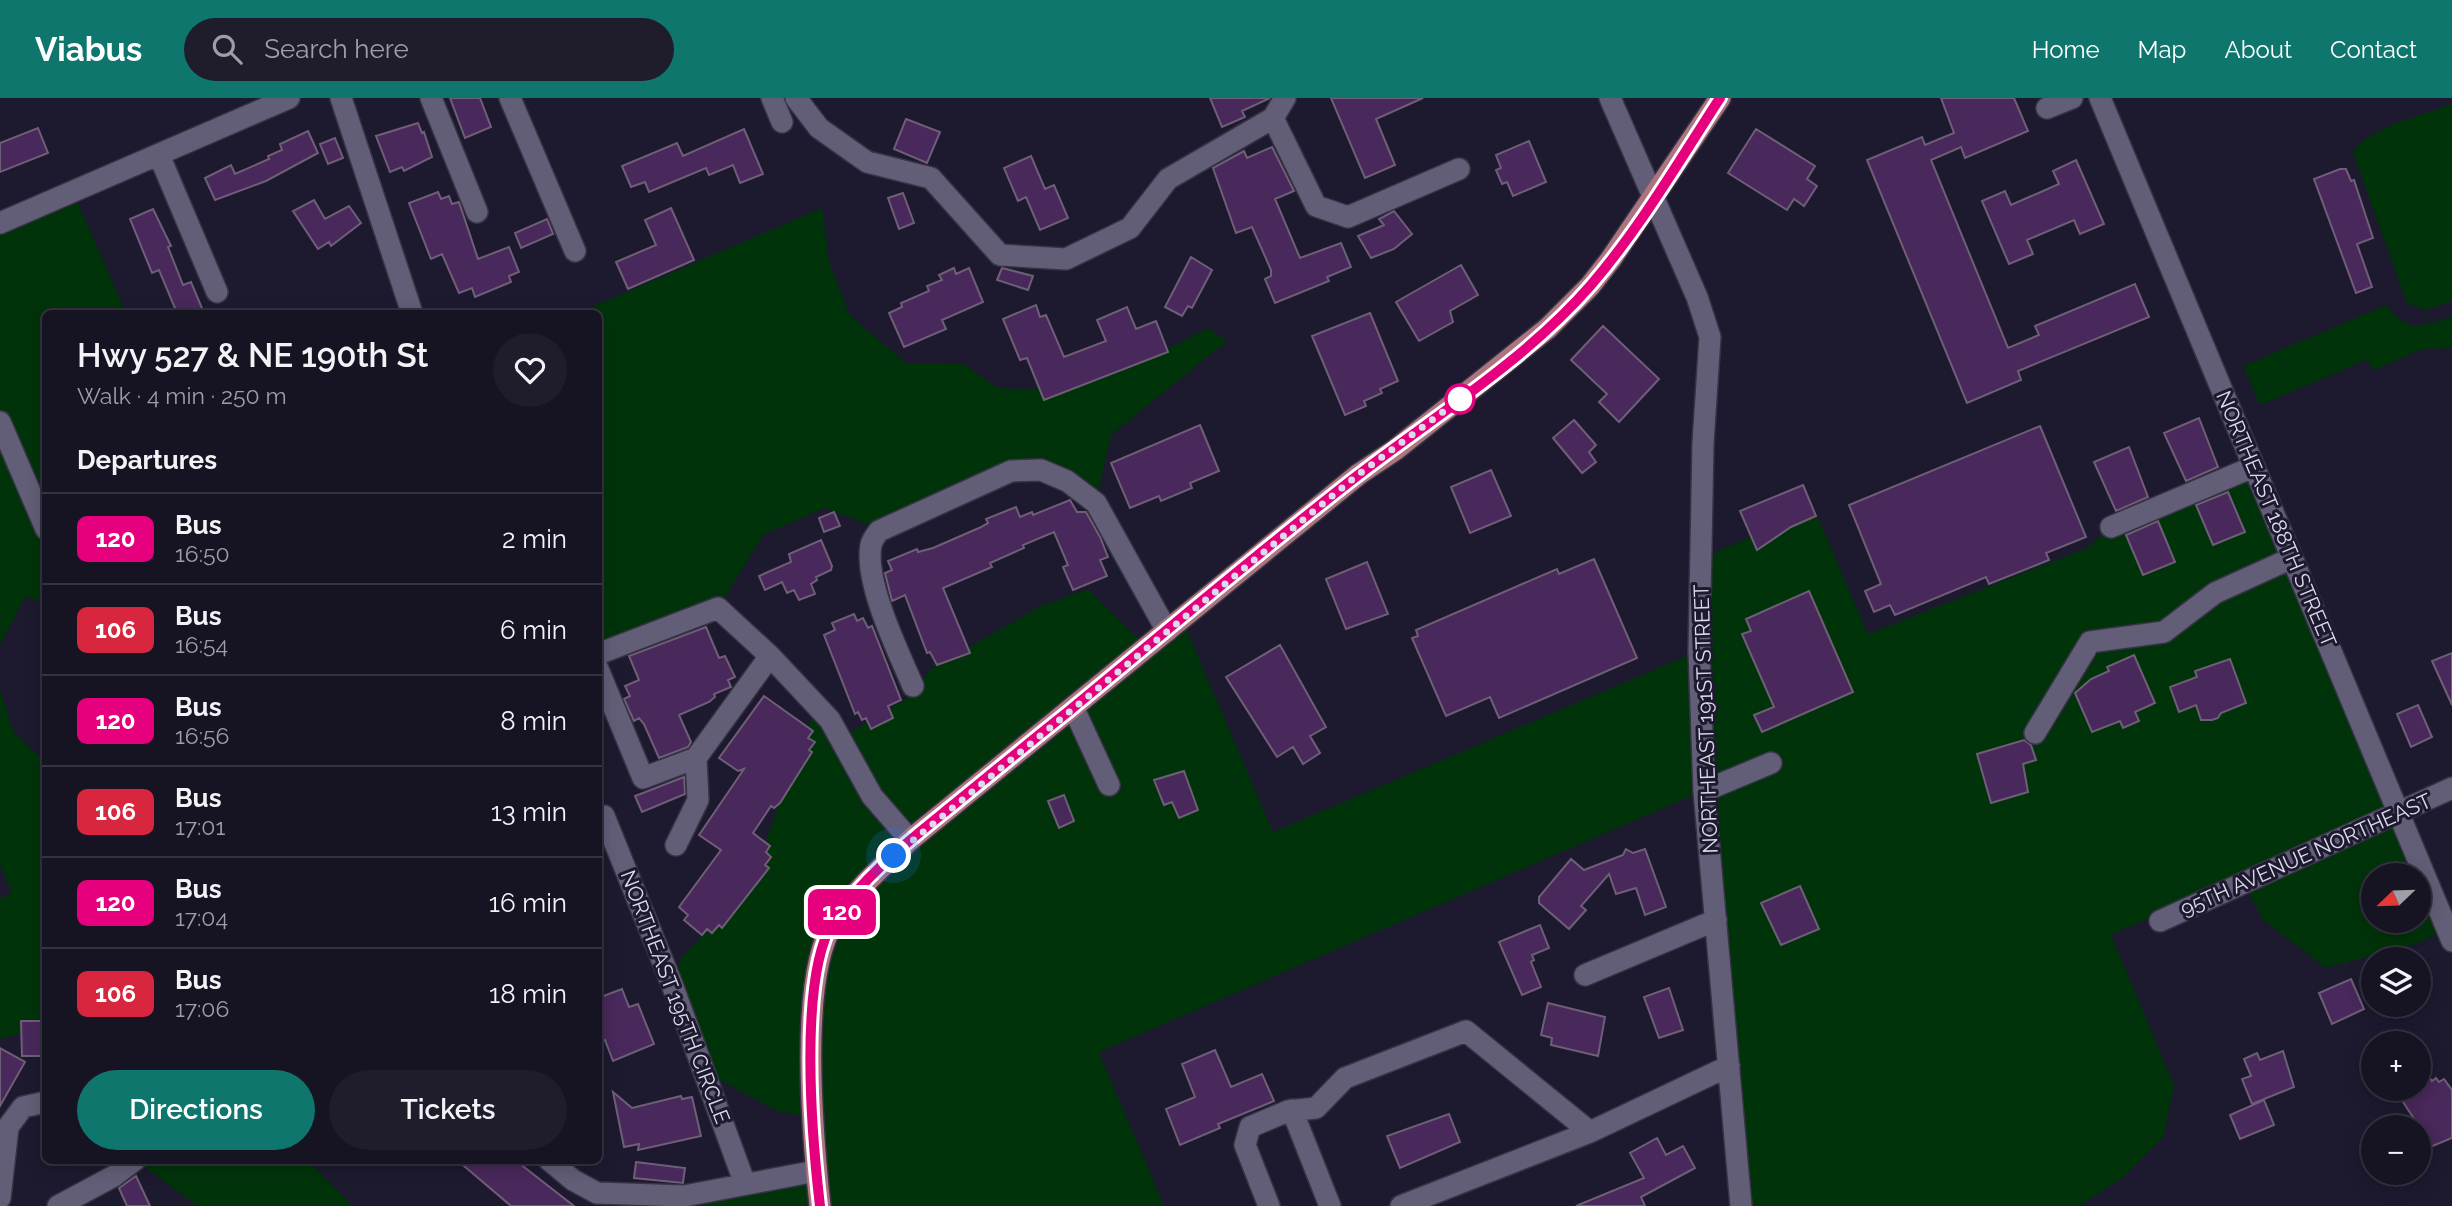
<!DOCTYPE html>
<meta charset="utf-8">
<style>
body{margin:0;font-family:Raleway,sans-serif;background:#1f1c2b;color:#f1f3f6;height:100vh;display:flex;flex-direction:column;font-size:26px;white-space:nowrap}
*{box-sizing:border-box;margin:0}
p{font-size:23px;color:#9e9ea6}
.icon{flex:none;width:38px;height:38px;fill:none;stroke:currentColor;stroke-width:2;stroke-linecap:round;stroke-linejoin:round}
.map{position:relative;flex:1;overflow:hidden}
.details{position:absolute;left:42px;top:212px;width:560px;height:854px;display:flex;flex-direction:column;background:#161323;border-radius:10px;box-shadow:0 4px 18px #0003,0 0 0 2px #353241}
.details>*{flex:none}
.badge{padding:0 14px;border-radius:10px;font-size:24px;line-height:46px}
.needle{width:46px;rotate:247deg}
.controls{position:absolute;left:2361px;top:765px;display:grid;gap:14px}
.controls a{display:grid;place-items:center;width:70px;height:70px;border-radius:50%;background:#161323;box-shadow:0 4px 18px #0003,0 0 0 2px #353241;font-size:35px}
.you{position:absolute;width:35px;height:35px;margin:-18px;border:5px solid #fff;border-radius:50%;background:#1a73e8;box-shadow:0 0 0 10px #1a73e833}
.map>.badge{position:absolute;translate:-50% -50%;box-shadow:0 0 0 4px #fff}
h2{padding:0 35px;font-size:26px;line-height:63px}
.round{display:grid;place-items:center;flex:none;width:74px;height:74px;border-radius:37px;background:#1f1c2b}
.headline{display:flex;align-items:center;justify-content:space-between;height:119px;padding:0 35px}
h1{font-size:33px;font-weight:600;line-height:52px}
.cta{display:flex;gap:14px;margin-top:auto;padding:14px 35px}
.cta a{flex:1;height:80px;border-radius:42px;background:#0f766e;color:#fff;font-size:28px;font-weight:600;line-height:80px;text-align:center}
.cta a+a{background:#1f1c2b;color:#f1f3f6}
ul{padding:0;list-style:none}
li{display:flex;align-items:center;gap:21px;height:91px;padding:0 35px;border-top:2px solid #353241}
li div{flex:1}
li b{display:block;font-size:26px}
li em{font-style:normal}
li .badge{min-width:77px;font-weight:700;text-align:center}
header{display:flex;align-items:center;gap:42px;box-sizing:border-box;height:98px;padding:0 35px;background:#0f766e;color:#fff}
header strong{font-size:33px}
nav{display:flex;gap:38px;margin-inline-start:auto;font-size:24px}
.search{width:490px;height:63px;background:#1f1c2b;display:flex;align-items:center;gap:18px;box-sizing:border-box;padding:0 24px;border-radius:38px;color:#9e9ea6;font-size:26px}
.map>svg:first-child{display:block}
.green{fill:#00330a;fill-rule:evenodd}
.building{fill:#49285b;stroke:#6e5f77;stroke-width:2}
.lines{fill:none;stroke-linecap:round;stroke-linejoin:round}
.minor-casing{stroke:#373345;stroke-width:24}
.major-casing{stroke:#373345;stroke-width:24}
.minor{stroke:#625e78;stroke-width:21}
.major{stroke:#ac747f;stroke-width:21}
.line-casing{stroke:#fff;stroke-width:16}
.line{stroke:#e6007e;stroke-width:10}
.walk{stroke:#dcdae9;stroke-width:7;stroke-dasharray:0 12.6}
.stop-dot{fill:#fff;stroke:#e6007e;stroke-width:3.5}
.labels{text-anchor:middle;stroke-width:6;stroke-linejoin:round;paint-order:stroke}
.street-label{font-size:21px;fill:#dcdae9;stroke:#1d192f}
</style>
<header>
<strong>Viabus</strong>
<div class="search"><svg class="icon" aria-label="search" viewBox="0 0 24 24"><circle cx="10" cy="10" r="6"/><path d="M15 15l6 6"/></svg>Search here</div>
<nav><a>Home</a><a>Map</a><a>About</a><a>Contact</a></nav>
</header>
<div class="map">
<svg width="2452" height="1108" viewBox="0 0 2452 1108">
<rect width="100%" height="100%" fill="#1d192f"/>
<path class="green" d="M2452,6v197l-27,9 -18,-7 -54,-150c14,-26 71,-38 99,-49z
M73,94l53,121h-80l-1,292 -19,-9 -26,48v-421z
M822,110l7,54 21,54 56,47 57,1 35,24 53,2 79,-22 78,-40 19,13 -116,94 -15,68 -55,-33 -165,58 -51,-20 -61,26 -46,74 -119,46 -1,-341h-20z
M2386,207c23,29 34,21 66,12v31l-30,1 -48,21 -8,-10 -106,45 -17,-39z
M2253,369l194,462 -32,15 -89,24 -63,-48 -22,-42 -130,57 63,150 -10,51 -43,43 -42,27h-338l-38,-415 -604,261 65,154h-463l6,-14 109,-21 -3,-53 -38,-8 -70,-38 -32,-85 8,-30 78,-75 5,-36 52,-141 25,33 65,-39 25,-30 110,-63 47,-17 59,58 35,-28 91,213 426,-181 2,-90 22,-12 92,-38 53,123 219,-86 24,-21zM2373,777h45v45h-45z
M0,592l14,43 32,29 -1,264 -45,13v-141l12,-5 -12,-28z
M140,1062h168l45,46h-156l-55,-41z"/>
<path class="building" d="M450,0h30l11,29 -26,11z
M1210,0h60l-28,13 3,6 -23,10z
M1331,0h92l-47,21 19,46 -30,13z
M1941,0h73l14,33 -63,27 -4,-11 -30,13 77,188 31,-13 -4,-9 100,-42 14,33 -131,54 3,9 -54,23 -100,-243 55,-23 3,8 29,-12z
M906,21l34,13 -13,31 -33,-14z
M418,25l4,10 2,-1 8,25 -28,14 -2,-4 -12,5 -14,-36z
M38,30l10,25 -48,19v-29z
M744,31l19,45 -23,9 -7,-18 -24,10 -3,-7 -57,24 -4,-10 -14,5 -9,-21 55,-23 6,13z
M1756,31l59,37 -8,13 10,7 -13,20 -10,-7 -7,11 -59,-37z
M308,33l10,22 -52,28 -51,19 -10,-22 26,-13 4,9 34,-15 -1,-3 14,-6 -2,-6z
M335,40l8,20 -15,6 -8,-20z
M1529,43l17,41 -33,14 -6,-14 -5,2 -6,-14 5,-2 -5,-13z
M1272,49l22,44 -19,8 25,59 41,-15 10,24 -24,10 2,4 -54,22 -10,-24 6,-3v-6l-19,-43 -16,6 -23,-65 31,-17 3,7z
M1031,58l14,33 9,-4 14,33 -28,12 -14,-33 -8,4 -14,-33z
M2076,62l28,64 -24,10 -6,-14 -47,20 6,14 -24,10 -27,-63 23,-10 6,14 48,-21 -6,-13z
M2340,71h6l5,12 3,-1 19,58 -16,6 15,43 -16,6 -42,-114z
M438,94l3,7 8,-3 3,8 7,-2 19,57 31,-12 10,25 -10,4 2,6 -36,15 -3,-9 -13,5 -17,-39 -11,5 -22,-56z
M903,95l11,30 -15,6 -11,-31z
M314,102l11,19 24,-13 12,17 -30,23 -2,-4 -11,7 -25,-38z
M671,110l23,52 -66,29 -12,-27 40,-17 -11,-25z
M153,111l18,37 -3,1 15,38 8,-3 13,31h-27l-18,-43 -7,3 -22,-54z
M1394,113l18,23 -18,15 -23,9 -13,-22 26,-11 -5,-6z
M547,121l6,15 -32,14 -6,-15z
M1191,159l21,13 -20,38 -4,-2 -6,10 -17,-9z
M1461,167l17,30 -28,16 3,11 -34,19 -23,-39z
M954,170l2,6 13,-6 14,34 -41,18 4,9 -42,18 -15,-34 13,-6 -1,-4 28,-12 -2,-5 15,-6 -3,-5z
M1002,170l31,8 -5,14 -31,-10z
M1036,207l4,12 6,-2 18,42 42,-16 -9,-21 30,-13 9,22 20,-8 12,31 -124,48 -17,-42 -7,2 -17,-41z
M1370,215l28,68 -18,8 2,4 -18,8 2,5 -21,9 -33,-79z
M1603,228l56,53 -40,43 -20,-20 8,-8 -36,-34z
M2199,320l19,49 -32,14 -22,-48z
M1574,322l22,25 -7,7 7,10 -14,11 -29,-35z
M1200,327l19,46 -29,12 2,5 -31,13 -2,-5 -29,12 -19,-45z
M2040,328l46,111 -40,16 3,7 -60,24 -3,-7 -91,38 -5,-10 -16,7 -9,-21 16,-7 -32,-79z
M2129,349l19,50 -32,14 -22,-49z
M1491,372l20,46 -41,17 -19,-46z
M1803,387l13,31 -25,11 -34,23 -17,-39z
M2228,394l17,40 -32,13 -17,-40z
M1070,402l7,12h9l14,25 8,20 -8,3 7,16 -34,14 -10,-23 5,-2 -14,-33 -31,13 1,3 -34,15 2,4 -49,21 27,65 -33,12 -7,-13 -3,1 -22,-58 -13,6 -7,-28 7,-3 -4,-9 29,-12 1,3 15,-4 46,-20 9,-5 -2,-4 30,-12 4,10 12,-5 1,3z
M834,414l6,14 -16,6 -5,-14z
M2158,423l17,41 -32,13 -17,-40z
M821,442l11,26 -1,4 -15,7 1,3 -6,4 4,10 -16,6 -5,-10 -7,3 -5,-11 -17,8 -6,-14 32,-14 -2,-8z
M1594,461l43,99 -138,60 -9,-21 -44,19 -34,-78 6,-2 -2,-6 141,-61 2,5z
M1367,464l21,52 -42,15 -20,-50z
M1809,493l44,101 -91,40 -8,-17 20,-8 -32,-73 9,-3 -5,-12z
M854,516l3,7 6,-3 5,10 4,-2 29,74 -13,6 5,12 -22,11 -5,-11 -4,2 -4,-8 -3,2 -31,-79 11,-5 -3,-7z
M706,529l13,31 6,-2 10,21 -7,3 3,7 -17,7 1,3 -6,5 -30,13 12,27 -3,5 -29,11 -15,-34 -5,-6 -5,3 -10,-22 6,-3 -5,-10 14,-6 -10,-24z
M1280,547l46,82 -16,9 10,17 -17,11 -10,-17 -16,10 -51,-80z
M2452,555v52l-20,-44z
M2134,557l21,48 -20,9 4,9 -16,7 -3,-7 -28,11 -17,-39 16,-14 18,-8 -2,-4z
M2230,561l16,44 -25,10 -3,5 -6,2h-11l-5,-15 -17,7 -9,-25 27,-10 -2,-6z
M764,598l49,35 -5,7 7,4 -6,8 3,2 -32,51 -6,5 -3,-2 -18,27 17,13 -4,6 5,5 -6,8 4,3 -47,60 -3,-3 -7,8 -5,-4 -5,6 -18,-15 4,-5 -9,-8 42,-57 -22,-15 45,-66 -6,2 -19,-13z
M2418,607l14,32 -21,10 -14,-33z
M2024,642l7,5 5,15 -13,4 5,28 -37,11 -14,-49z
M1184,673l14,39 -19,8 -7,-16 -8,3 -10,-25z
M684,679l1,17 -43,18 -7,-16z
M1064,697l10,26 -15,7 -11,-27z
M1626,751l7,4 12,-4 21,58 -21,8 -9,-27 -20,6 -7,-20 -28,32 5,4 -17,19 -30,-26v-6l32,-38 13,11 39,-15z
M1800,788l19,43 -38,16 -20,-42z
M1540,827l9,23 -17,7 2,5 -3,2 10,25 -19,8 -23,-53z
M2351,881l13,30 -32,15 -13,-31z
M1669,890l14,42 -24,8 -15,-41z
M622,891l7,18 9,-3 16,40 -41,17 -8,-21 -7,2v-44z
M1548,905l57,14 -7,39 -47,-11 1,-7 -11,-3z
M21,923h25v35h-24z
M0,950l25,14 -25,44z
M1215,952l16,37 31,-13 12,27 -56,23 2,4 -40,17 -14,-36 29,-12 -13,-33z
M2283,953l11,36 -42,17 -10,-25 9,-3 -7,-17 13,-6 3,7z
M2418,963l14,20 4,-3 3,4 5,-3 8,11v48l-34,14v-27l-24,-37h24z
M613,994l19,16 49,-12 1,3 10,-2 9,39 -63,14 1,-6 -15,3z
M2264,1002l10,25 -34,14 -10,-24z
M1449,1016l11,28 -60,26 -13,-32z
M1657,1040l9,17 17,-9 12,22 -54,29 4,9h-69l68,-28 -14,-25z
M457,1062h58l59,46h-63z
M636,1064l49,6 -2,15 -49,-5z
M136,1078l14,30h-23l-8,-18z"/>
<g class="lines">
<g class="minor-casing">
<path id="minor" d="M341,0l71,215
M431,0l46,114
M510,0l65,153
M772,0l10,24
M796,0l23,30 48,34 64,16 69,77 66,4 64,-31 38,-49 105,-61 12,-20
M1610,0l87,199 13,40 -7,106 -4,208 5,140 37,415
M2100,0l352,843
M2047,10l25,-10
M1273,20l43,88 32,11 111,-48
M159,57l58,137
M0,125l289,-125
M0,324l46,107
M2111,429l142,-60
M598,556l120,-46 52,48 60,64 42,76 38,44
M598,571l45,109 53,-20
M913,588c-15,-35 -49,-104 -42,-141 1,-5 5,-10 8,-14l132,-60 30,-1 26,11 29,22 71,128
M1073,609l36,78
M2035,635l55,-91 74,-10 51,-39 77,-35
M1704,693l67,-28
M598,718h6l69,171 72,197
M676,747l22,-45 -2,-42 74,-102
M2160,823l292,-133
M1585,877l131,-55
M1292,1012l38,96
M549,1062l24,20 24,13 87,3 132,-25
M0,1100l8,-71 15,-20 23,-5
M58,1108l56,-30 21,-16
M1269,1108l-24,-61 5,-18 38,-16 28,-3 29,-30 121,-47 124,101
M1401,1108l189,-74 139,-66"/>
</g>
<g class="major-casing">
<path id="major" d="M820,1108c-7,-67 -22,-229 14,-284 20,-31 49,-56 76,-82l449,-366 36,-24 153,-122 42,-42 21,-27 109,-161"/>
</g>
<use href="#minor" class="minor"/>
<use href="#major" class="major"/>
</g>
<g class="lines">
<g class="line-casing">
<path id="line" d="M820,1108c-8,-68 -22,-227 13,-284 30,-46 77,-82 119,-116 39,-32 78,-64 117,-95 96,-79 190,-159 288,-235 79,-61 168,-115 234,-191 49,-57 88,-124 129,-187"/>
</g>
<use href="#line" class="line"/>
<path class="walk" d="M894,758l465,-382 103,-76 -2,1"/>
</g>
<circle class="stop-dot" cx="1460" cy="301" r="14"/>
<g class="labels">
<g class="street-label">
<text transform="translate(2276 421) rotate(67)" y="7">NORTHEAST 188TH STREET</text>
<text transform="translate(1706 621) rotate(-92)" y="7">NORTHEAST 191ST STREET</text>
<text transform="translate(2306 757) rotate(-24)" y="7">95TH AVENUE NORTHEAST</text>
<text transform="translate(675 899) rotate(69)" y="7">NORTHEAST 195TH CIRCLE</text>
</g>
</g>
</svg>
<div class="controls">
<a><svg class="needle" viewBox="-14 -14 28 28"><path d="M0-13l5 13h-10z" fill="#e53935"/><path d="M0 13l5-13h-10z" fill="#9e9ea6"/></svg></a>
<a><svg class="icon" aria-label="layers" viewBox="0 0 24 24"><path d="M12 4l9 5-9 5-9-5zM3 14l9 5 9-5"/></svg></a>
<a>+</a>
<a>−</a>
</div>
<div class="you" style="left:894px;top:758px"></div>
<b class="badge" style="left:842px;top:814px;background:#e6007e;color:#fff">120</b>
<section class="details">
<div class="headline"><div><h1>Hwy 527 &amp; NE 190th St</h1><p>Walk · 4 min · 250 m</p></div><a class="round"><svg class="icon" aria-label="heart" viewBox="0 0 24 24"><path d="M12 20l-8-8c-3-5 5-10 8-4 3-6 11-1 8 4z"/></svg></a></div>
<h2>Departures</h2>
<ul>
<li><span class="badge" style="background:#e6007e;color:#fff">120</span><div><b>Bus</b><p>16:50</p></div><em>2 min</em></li>
<li><span class="badge" style="background:#d7263d;color:#fff">106</span><div><b>Bus</b><p>16:54</p></div><em>6 min</em></li>
<li><span class="badge" style="background:#e6007e;color:#fff">120</span><div><b>Bus</b><p>16:56</p></div><em>8 min</em></li>
<li><span class="badge" style="background:#d7263d;color:#fff">106</span><div><b>Bus</b><p>17:01</p></div><em>13 min</em></li>
<li><span class="badge" style="background:#e6007e;color:#fff">120</span><div><b>Bus</b><p>17:04</p></div><em>16 min</em></li>
<li><span class="badge" style="background:#d7263d;color:#fff">106</span><div><b>Bus</b><p>17:06</p></div><em>18 min</em></li>
</ul>
<div class="cta"><a>Directions</a><a>Tickets</a></div>
</section>
</div>
